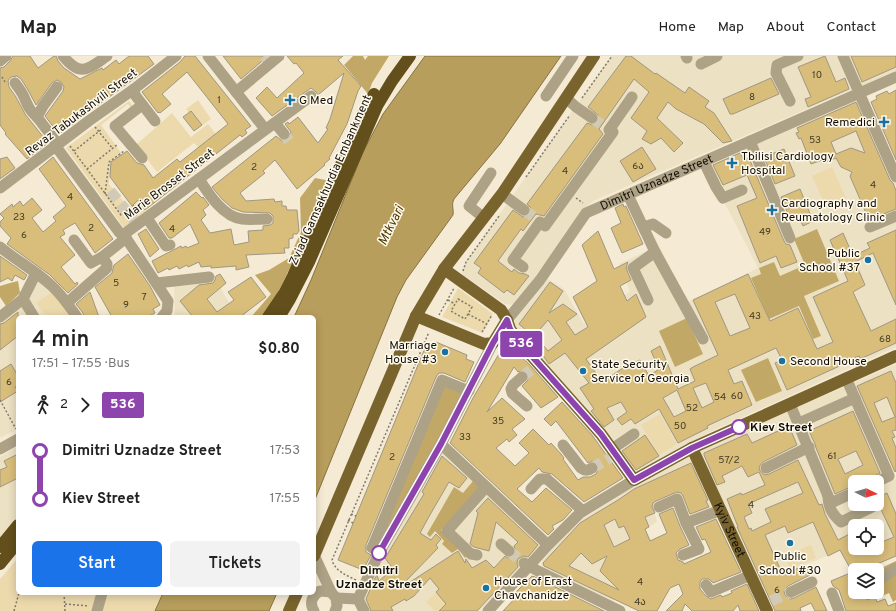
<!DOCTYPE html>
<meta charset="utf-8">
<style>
body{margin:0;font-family:Overpass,"Noto Sans Georgian",sans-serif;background:#f2f2f2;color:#222;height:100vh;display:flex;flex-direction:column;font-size:15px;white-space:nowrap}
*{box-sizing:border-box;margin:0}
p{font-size:13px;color:#767676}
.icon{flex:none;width:22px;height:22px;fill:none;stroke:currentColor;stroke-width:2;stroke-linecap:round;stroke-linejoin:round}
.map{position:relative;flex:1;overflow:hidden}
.sheet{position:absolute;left:16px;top:259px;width:300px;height:280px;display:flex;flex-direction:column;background:#fff;border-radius:6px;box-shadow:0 2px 10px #0003}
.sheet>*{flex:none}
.badge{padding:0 8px;border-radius:3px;font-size:14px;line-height:26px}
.needle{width:26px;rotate:95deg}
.fabs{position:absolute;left:848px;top:419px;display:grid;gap:8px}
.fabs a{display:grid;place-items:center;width:36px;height:36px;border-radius:6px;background:#fff;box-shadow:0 2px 10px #0003;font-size:20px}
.map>.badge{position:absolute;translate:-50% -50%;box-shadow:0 0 0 2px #fff}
.legs{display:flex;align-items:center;gap:6px;height:44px;padding:0 16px;font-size:13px}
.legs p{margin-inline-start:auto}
.head{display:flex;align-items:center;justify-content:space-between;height:68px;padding:0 16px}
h1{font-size:22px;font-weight:600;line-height:30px}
.action{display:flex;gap:8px;margin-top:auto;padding:8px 16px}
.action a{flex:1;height:46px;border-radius:6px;background:#1a73e8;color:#fff;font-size:16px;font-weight:600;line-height:46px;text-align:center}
.action a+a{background:#f2f2f2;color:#222}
ul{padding:0 16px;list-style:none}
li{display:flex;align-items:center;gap:14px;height:48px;font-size:15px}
li i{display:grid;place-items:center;width:6px;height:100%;margin:0 5px;background:currentColor}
li i::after{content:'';width:10px;height:10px;margin:-5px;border:3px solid;border-radius:50%;background:#fff}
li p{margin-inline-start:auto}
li:first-child i{background:linear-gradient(#0000 50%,currentColor 0)}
li:last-child i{background:linear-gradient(currentColor 50%,#0000 0)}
header{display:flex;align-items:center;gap:24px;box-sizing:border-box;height:56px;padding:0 20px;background:#fff;border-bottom:1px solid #e0e0e0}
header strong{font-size:19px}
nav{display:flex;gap:22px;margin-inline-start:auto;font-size:14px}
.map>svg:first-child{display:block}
.built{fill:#ede1c3;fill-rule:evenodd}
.green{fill:#ecdaad}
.forest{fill:#c2a866}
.water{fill:#b89e5c;stroke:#867343}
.building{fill:#d9be7b;stroke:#9f9782;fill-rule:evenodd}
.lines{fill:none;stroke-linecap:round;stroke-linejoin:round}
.minor-tunnel{stroke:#d3cab6;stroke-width:11;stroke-dasharray:11 5.5;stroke-linecap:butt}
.path{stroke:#807a6b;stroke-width:1.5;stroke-dasharray:2 2;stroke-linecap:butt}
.minor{stroke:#ada286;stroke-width:11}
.major{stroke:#79642e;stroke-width:12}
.highway{stroke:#624f1c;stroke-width:12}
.line-1-casing{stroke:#fff;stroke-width:9}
.line-1{stroke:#8e44ad;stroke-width:6}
.poi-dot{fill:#1871a0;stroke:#fef9eb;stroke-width:1.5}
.stop-1-dot{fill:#fff;stroke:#8e44ad;stroke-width:2}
.labels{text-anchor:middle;stroke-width:3;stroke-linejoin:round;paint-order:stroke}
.number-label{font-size:10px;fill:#443b25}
.poi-label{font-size:12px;fill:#120f08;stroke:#fef9eb;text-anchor:start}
.street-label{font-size:12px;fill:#120f08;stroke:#fef9eb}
.stop-label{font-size:12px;font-weight:bold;fill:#120f08;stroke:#fef9eb;text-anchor:start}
.water-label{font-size:13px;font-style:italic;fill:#4b3900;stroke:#fef9eb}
</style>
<header>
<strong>Map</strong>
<nav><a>Home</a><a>Map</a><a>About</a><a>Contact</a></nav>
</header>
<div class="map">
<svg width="896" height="555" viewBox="0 0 896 555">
<rect width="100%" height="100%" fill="#f5ebd5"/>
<path class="built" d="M611,0h226l14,34 -258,111 -10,9 -66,92 -7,3 -5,-1 -43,-30 4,-12z
M848,0h48v16l-35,15z
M856,43l3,1 37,83v164l-186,85 -74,42 -119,-140 -4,-9 2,-6 33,-40 16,10 20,35 46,-33 -11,-27 32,-15 -17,-52 54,105 70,-34 -27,-53 -27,-49z
M215,221l14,26 10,14h-64l-1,-31 35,-6z
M38,223l36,38h-56v112l-18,9v-128z
M896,308v90l-2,26 2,-1v63l-19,5v-21h-22v22h21l-24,12 -9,-11 -38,16 -45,21 -60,-131 1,-5zM855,426h22v22h-22z
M18,390v70l-18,21v-80z
M441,396h4l97,92 -62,67h-112l-6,-18zM473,425l7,7 -39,42 14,14 10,14 -7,-9 -6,4 -10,-9 2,-3 -9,-10 19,-44 9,6z
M688,401l5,2 24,52 -31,12 -8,-22 -24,10 3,11 -11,7 14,29 -47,43 -70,-33 -2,-4 2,-5 26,-28 12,-11 60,-38z"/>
<path class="green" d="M198,44l13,19 -11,8 -14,-18z
M129,45l4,5 -1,3 -4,-5 -27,21 21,29 -11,8 -2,22 20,24 9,-8 8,12 -22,16 -58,-80z
M172,57l19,24 17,-13 8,10 -17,14 -5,-5 -37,29 -21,-27z
M832,111l14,31 -20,9 -14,-31z
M458,232l35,26 -10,19 -41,-16z
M52,236l19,25h-24l-11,-14z
M660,358l17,30 -18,11 -18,-30z
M811,489l5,13 -26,11 -6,-13z
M18,502v35h145l-8,18h-155v-32z
M436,537l10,11 -8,7h-3l-9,-9z"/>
<path class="forest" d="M353,0h10l2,4 3,-4h21l-17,27 -4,11 -24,-29z
M315,122l16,3 -54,114 -15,22h-11l20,-23 -16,-19 14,-5 20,-12 12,-26 -1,-34z
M817,173l22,52 -35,15 17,40 -8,3 -14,-33 -30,13 -18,-41 10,-4 -2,-6 15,-6 6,14 25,-11 -11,-26z
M18,225l2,12 -14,13 -6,-9v-11l10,-3z
M687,262l16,36 -28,13 -16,-36z
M768,302l14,33 -26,11 -15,-32z
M441,321l26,11 -91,165z
M473,425l7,6 -39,43 14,13 16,7 -6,8 -7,-9 -6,4 -10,-9 2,-3 -9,-10 -5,6 -3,-3 27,-47 9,6z
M896,505v39l-3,2 -4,-9 -7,3 -2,-4 -9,4 -2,-4h8v-22z"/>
<path class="water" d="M425,0h136l-61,88 -46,55c-3,6 0,10 -1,16l-47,65 -9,17 -83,205v-185h-20l17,-37 52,-128 20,-38z
M163,537h114l-8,18h-114z"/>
<path class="building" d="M13,0h17l8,12 16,-12h2l2,5 6,7 16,11 22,-11 1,2 13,-10 3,4 10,-8h19l6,8 -95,70 -14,-18 18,-25 1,-4 -3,-5 -4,-2 -5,3 -16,22 -8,-15 -7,-11 -4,-3 -6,1 -3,4 1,6 7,10 9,17 23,29 -21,16 -22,-25 1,-1 -6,-8v-57l4,-1 6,-6z
M185,0h10l56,70 -6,4 2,3 -5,4 -2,-2 -95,75 -7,-10 -6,6 -22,-29 1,-15 16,-11 10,12 7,2 9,13 24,-19 3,3 48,-38 -41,-52 -25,22 9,10 -11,9 -1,-1 -1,1 -16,-21 38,-30z
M223,0h45l-27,23z
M287,0h56l-5,4 23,26 -3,5 -11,33 -18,34 1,1 -6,5 1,1 -28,24 -22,-29 -12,11 2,2 -25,20 6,8 28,-2 1,3 7,-1v5h4l1,4h10l2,21 -2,3h-4v4l-4,1v9h-5l1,5 -39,2 3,12 -13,3v-4l-25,2v-2l-10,1 -2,-5 -11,5 -1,-2 -8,4 -2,-3 -8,4 -1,-2 -10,5 -6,-12 29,-15 1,2 4,-2 1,2 12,-5 -9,-19 -18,14h-3l-10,-15 37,-31 6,6 1,-1 6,8 -6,5 3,5 -5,5 9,13 21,-4 3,16 15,-3 -1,-11 15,-1v-4l7,-1 3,-2v-7l-3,-3 -27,-1 -11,-4 -10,-9 -10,-12 64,-51 6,5 7,-2 2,-7 -6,-8 3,-2 1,2 9,-7 20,26 10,-14 -2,-1 4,-9 14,-46 -26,22 -2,-3 -5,-4 -39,28 -16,-18 11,-11 10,11 27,-25 -8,-10 -2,1z
M626,0h5l24,18 1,-1 29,20 4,-6 20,14 -4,6 9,6 18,28 -9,2 -19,-19 -28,-15 -8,-7 -11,16 26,25 -9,9 -13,-14 -10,6 -9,-5 5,-8 -16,-13 18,-26 -15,-13 -35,50 4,5 -59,82 -8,-2 -13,17 -2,-2 -23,32 14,11 2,-3 5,4 6,1 4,2 -15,19 -7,-5 -3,3 -26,-20 3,-5 -7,-5 39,-53 10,7 6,-3 2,-6 -4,-4 60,-81 5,2 6,-3 1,-3 -1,-4 -10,-8z
M825,0l11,26 9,-4 4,11 -41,18 -3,-8 6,-2 -13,-30z
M851,0h45v11l-34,15z
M771,22l8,16 -46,20h-3l-7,-15z
M896,34v70l-25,-58 6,-3 -1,-3 11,-5 2,3z
M856,46l34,78 3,3 3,8v18l-27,11 -19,-44 2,-4 -11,-5 -5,-9 -13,5 -1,-3 -11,4 -10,-26 -2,1 -3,-6 3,-1 -2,-4zM856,75l9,22 -14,-5 -15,6 -5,-12z
M191,55l11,14 -8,6 -11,-14z
M642,91l14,22 -23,13 -13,-21z
M784,93l11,27 -20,8 -11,-27z
M740,97l4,7 5,-2 35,83 2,3 4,1 7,17 -16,6 -5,-12 -16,7 -23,-57 20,-8 -10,-23 -24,10 -10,-20z
M7,101l8,11 -15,11v-20z
M53,101l60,82 -18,14 -20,-30 -12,7 2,4 -5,3 15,18 -14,12 14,17 2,-2 1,2 -10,9 -18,-18 -43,-31 4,-6 -11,-12v-4l4,-4 -4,-4 12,-10 1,3 7,-6 3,5 9,-8 10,12 -10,8 11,14 13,-11 -3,-4 13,-11 -27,-37z
M800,133l13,32 -10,5 -5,-11 -8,4 -9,-22z
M623,148l1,3 2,-1 17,38 -21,9 -11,-25 10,-5 -6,-15z
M146,173l13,20 -9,8 -12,-23z
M896,174v75l-23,-52 -18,9 10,23 -12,7 18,39 25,-12v24l-36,16 -1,-3 -16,7 1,1 -57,26 -12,-27 7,-3 -6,-12 -48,22 6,14 8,-3 10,24 -45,21 1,2 -30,15 -19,-34 -24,15 -4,-5 -9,6 -5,-6 10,-7 -6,-10 -14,6 7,12 -10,7 -13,-16 3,-2 -14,-21 9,-5 -24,-30 -16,11 -10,-14h-1l-13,-17 2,-2 -8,-7 31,-42 13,9 -14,22 14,-9 14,10 -11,8 9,13 13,-8 -15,-30 24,-16 -15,-36 16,-14 16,38 14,-7 -2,6 5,12 -11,6 7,15 9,-7 10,23 -60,42 16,23 24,-16 14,-6 9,16 10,-7 -8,-18 9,-5 18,43 17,-8 -5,-12 3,-2 25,-12 -25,-55 55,-26 22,47 28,-13 19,41 16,-7 -20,-45 35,-16 -18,-41 13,-7 10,23 17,-8 -3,-5zM735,238l15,34 -20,8 -15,-34zM548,264l14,20 -14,11 -13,-16zM706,327l8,19 -12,6 -9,-20zM677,334l9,21 -12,6 -11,-19z
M128,198l22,32 10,19 -7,4 2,4 -8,4h-35l-17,-30 17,-14 2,-8z
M0,200l27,19 -3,5 -9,-5 -3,6 -4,-3 -8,4z
M220,218l6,9 -19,16 10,13 17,-12 -6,-8 23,-15 15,20 -26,20h-47l-13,-16 19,-16 14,-2 2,-3 1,-4z
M90,236l9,25h-15l-1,-4 -7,-9z
M18,256v24l-18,14v-26l4,-1z
M436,286l31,13 -1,4 8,3 -9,20 -21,-9h-5l-3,4 -70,168v7l5,3 -8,15 -25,-10 89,-217 8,3z
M503,291l17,9 9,8 29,33 -17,11 -19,-22 6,-6 -1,-7 -3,-3 -6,2 -4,-5 -27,45 15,-14 23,21 -13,10 5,6 -8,7 -2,-3 -11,9 19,18 14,-13 -10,-10 14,-14 16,16 2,-2 10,11 3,4 -1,1 15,21 5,-3h7l6,-3 3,-6 -1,-4 -6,-3 -4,2 -32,-42 -5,5 -7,-7 18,-17 30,33 31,43 -39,24 -32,-28 -10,-2 -3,-4 -22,21 15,13 14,-14 26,22 -9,10 -11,6 2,3 -6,6 -98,-92 23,-45z
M11,308l7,12v9l-3,2 3,4 -18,11v-31z
M891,315l5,12v47l-4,1 3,6 -3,1 4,10v23l-1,1 -38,-86zM887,341l8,20 -13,5 -8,-19z
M853,355l27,62 -9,5 -2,4h-14v3l-20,9 -19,-46 -1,-4 -6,-13zM856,395l7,14 -18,9 -7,-15z
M789,370l8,19 -34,17 -4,5 1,4 5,4 4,-1 29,-14 21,45 3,-1 3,10 13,26 17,-9v23l14,-6h8v-4l17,-7 -17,-36v-3l10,-5 9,21v42l-33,14h-12l-11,-20 -12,6 -15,-34 -25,11 -3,-7 -20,9 18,40 22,-10 5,10 -22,11 -4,5 1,4 5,4 4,-1 22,-11 11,24h-12l-4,-8 -11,5 1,3h-26l-38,-84h1l-11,-28 14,-6 1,2 23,-10 -6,-13 -11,5 -6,-11 -20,10 3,6 -8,3 -13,-30v-2l43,-19 5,9zM798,426l5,11 -38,16 6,13 -19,9 -1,-3 -2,1 -5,-12 8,-4 -4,-9z
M645,379l14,21 -23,14 -14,-19z
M18,398v24l-18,9v-17l7,-3 -3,-6z
M442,400l25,22 -8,10 -10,-6 -18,31 -11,20 11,7 5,-6 5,5 -5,6 2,3 -33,34 2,2 51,-33 7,12 1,-4 6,9 14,-8 8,8 11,-12 3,2 6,-2 2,-4 -2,-6 4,-4 -22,-20 -7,29 -15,-4 -4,-3 8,-31 -2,-2 12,-13 50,47 -10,12 -4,-1 -6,3 -1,4 1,4 -41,44h-38l7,-7 -10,-12 3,-3 -9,-11 -16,18 -8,5 -1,-2 -14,8 2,4h-22l-5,-12 9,-21 2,-3 2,6 14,-12 -8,-11 39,-64 -2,-2z
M691,407l17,37 -2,1 3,6 -19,7 -7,-18 -2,-3 -4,-1 -21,9 -3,2 -1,4 3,6 -10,4 4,10 -4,2 5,12 17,-8 -8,-19 14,-6 7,18 9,19 -9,4 -4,4 2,7 5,2 1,2 27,-12 -6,-13 -3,1 -6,-13 20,-8 25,53 -28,11 -4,-4h-7l-2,3v7l6,7 5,3 10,-4 1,2 10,-4 -1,-2 16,-7 12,27h-19l-2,-6 -5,6h-41l-7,-7 -3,7h-16l17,-17 -4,-10 -9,4 -13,23h-18l-95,-45 -1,-3 37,-40 38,-23 16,-11zM615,463l4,9 5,-2 6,13 -16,8 -10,-22zM581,497l11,11 15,-8 -7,15 19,19 -50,-24z
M855,515v21h9l3,8 8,-3 2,5 8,-3 3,7 8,-3v8h-50l-7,-21 -6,-4 -2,-5z
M532,520l3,1 69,34h-101l16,-17 -3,-2z"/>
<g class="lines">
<path class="minor-tunnel" d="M264,0l4,4
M592,62l10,7
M284,78l5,7
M110,135l24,29
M524,154l10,7
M522,321l11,-9
M592,412l18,-10
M509,495l15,12
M771,545l20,-9"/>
<path class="path" d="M2,21l3,5
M582,42l30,-42
M95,71l18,22
M70,90l51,69 14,-10
M74,95l28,-22
M87,113l31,-25
M526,121l44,-62
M105,138l4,-32 15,-11
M576,142l7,5
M463,215l3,-9 33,-46
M458,243l14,8 -7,12 -14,-8z
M448,244l7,4
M468,258l19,10
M439,259l15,-27
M482,276l10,-17
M0,344l16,29
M351,458l5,2
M348,464l5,3
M356,524c-10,-5 -21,-9 -24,-20l97,-228
M64,537l1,18
M65,548l24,2
M14,555l5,-18"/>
<g class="minor">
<path d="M63,0c18,22 25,13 44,0"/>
<path d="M208,0l57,73"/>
<path d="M686,0l1,2"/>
<path d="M843,0l53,121"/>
<path d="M0,5l6,-5"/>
<path d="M701,8l16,-8"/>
<path d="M15,27c3,4 7,9 9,14 4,9 5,13 13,20"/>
<path d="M57,31l-14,19 -6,11 17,22 2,8 4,5 59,80 7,6 42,63 -1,10 -5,6"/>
<path d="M134,33l1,6 20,26"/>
<path d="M236,36l43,-36"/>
<path d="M546,40l27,-40"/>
<path d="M566,42l10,9 16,11"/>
<path d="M790,45l-14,-28 1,-8 21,-9"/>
<path d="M275,67l9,11"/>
<path d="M750,85l40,97"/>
<path d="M142,102l-27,-32 27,-21"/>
<path d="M704,106l12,25 7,11 19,-8"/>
<path d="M199,123c9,14 24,38 43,40 8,1 17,0 25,0"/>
<path d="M0,132l90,-68 44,-31 42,-33"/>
<path d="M502,138l22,16"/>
<path d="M628,139l27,57 48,87"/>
<path d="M483,161l-14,-11 22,-33"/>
<path d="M147,162l19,28 4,-1"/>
<path d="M644,171l9,-3 13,9"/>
<path d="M870,171l26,-11"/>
<path d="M123,179l188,-139"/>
<path d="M74,184l17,23 11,-6 24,-19"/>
<path d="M0,191c17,14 36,24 52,39 10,9 17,20 25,31"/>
<path d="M523,211l-10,-7 27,-38 5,4 68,-94 -4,-2 23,-33"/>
<path d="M157,227l52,-6"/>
<path d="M23,243l11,18"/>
<path d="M648,244l-15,-32 22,-16"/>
<path d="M67,247l40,-35v-4l-5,-7"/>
<path d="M0,261l23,-18 13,-26"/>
<path id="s1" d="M507,264l33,-40 46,-67 310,-136"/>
<path d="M522,321l-9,8 -2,4 1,4 15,13"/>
<path d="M846,322l43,98 -13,6"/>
<path d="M790,348l38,92c0,12 5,19 13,26l31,-15"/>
<path d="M799,367l56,-25"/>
<path d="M441,388l107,101"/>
<path d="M563,389l18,23c4,3 7,3 11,0"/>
<path d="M0,393l18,-10"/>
<path d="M612,393l22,-15"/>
<path d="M766,412l43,-21"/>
<path d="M531,433l9,-10h7l36,32"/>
<path d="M828,440l1,3 4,3 22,-10"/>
<path d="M659,451l18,-8 9,24 35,-13"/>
<path d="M501,488l8,7"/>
<path d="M372,492l70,-168 27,11"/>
<path d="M314,499l17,37 5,6 1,8 -2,5"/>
<path d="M477,499l-6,-1 -24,-23 39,-44"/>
<path d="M683,499l16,-6 -13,-26"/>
<path d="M524,507l14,8 82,40"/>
<path d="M884,521l12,-9"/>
<path d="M706,529l5,7 40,-17"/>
<path d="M791,536l21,-10"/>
<path d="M832,537l7,18"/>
<path d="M336,542l22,1"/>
<path d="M358,543l21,-46 62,-109 52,-101"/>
<path d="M358,543l6,12"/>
<path d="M97,555l5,-18"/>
<path d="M314,555c-5,-8 -2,-16 6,-20l11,1"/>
<path d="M488,555l60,-66 32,-32 54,-33"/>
</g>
<g class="major">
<path d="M444,213l57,41 6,10 3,9 11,15 80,90 33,46 58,-32 204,-92"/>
<path d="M416,260l68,28 9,-1 14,-23"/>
<path id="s2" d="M692,392l75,163"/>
<path d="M314,500l102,-240 28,-47 58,-75 92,-138"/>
<path d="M289,555l8,-18"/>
</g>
<path class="highway" d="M268,261l17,-25 8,-16 69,-160 12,-22
M279,261l11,-18 19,-37 68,-156 15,-25 18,-25
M0,491l18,-22
M0,508l18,-22"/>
</g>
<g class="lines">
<g class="line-1-casing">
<path id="line-1" d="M379,497l62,-109 52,-101 14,-23 3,9 11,15 80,90 33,46 58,-32 47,-21"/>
</g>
<use href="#line-1" class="line-1"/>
</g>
<g class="poi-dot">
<path d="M288 38h4v4h4v4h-4v4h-4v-4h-4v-4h4z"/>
<path d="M882 60h4v4h4v4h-4v4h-4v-4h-4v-4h4z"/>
<path d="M730 101h4v4h4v4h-4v4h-4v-4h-4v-4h4z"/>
<path d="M770 148h4v4h4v4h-4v4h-4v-4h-4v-4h4z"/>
<circle cx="868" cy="204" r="4"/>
<circle cx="445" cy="296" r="4"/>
<circle cx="782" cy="305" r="4"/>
<circle cx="583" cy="315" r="4"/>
<circle cx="790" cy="487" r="4"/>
<circle cx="486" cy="532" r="4"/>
</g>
<g class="stop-1-dot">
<circle cx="739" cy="371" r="7"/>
<circle cx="379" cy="497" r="7"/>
</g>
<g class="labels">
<g class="number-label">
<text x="817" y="22">10</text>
<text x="752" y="44">8</text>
<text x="219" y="47">1</text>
<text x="815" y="87">53</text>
<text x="638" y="113">6ა</text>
<text x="254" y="114">2</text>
<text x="565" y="118">4</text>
<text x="873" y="132">4</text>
<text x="70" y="144">4</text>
<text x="19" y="164">23</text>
<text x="91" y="175">2</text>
<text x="172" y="176">4</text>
<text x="765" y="179">49</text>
<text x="24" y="182">6</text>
<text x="116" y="230">5</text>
<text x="144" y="244">7</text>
<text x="126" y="252">9</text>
<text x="755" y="263">43</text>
<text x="885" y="286">68</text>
<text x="9" y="329">6</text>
<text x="737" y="343">60</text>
<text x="720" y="344">54</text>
<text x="692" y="355">52</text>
<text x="498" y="368">35</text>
<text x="680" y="373">50</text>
<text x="465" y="384">33</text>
<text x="832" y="403">61</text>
<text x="392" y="404">2</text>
<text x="729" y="407">57/2</text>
<text x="751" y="452">4</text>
<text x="640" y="529">4</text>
<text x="777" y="537">6</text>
<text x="640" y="549">4ა</text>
</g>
<g class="poi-label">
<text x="299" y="48">G Med</text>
<text x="875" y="70" text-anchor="end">Remedici</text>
<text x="741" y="104">Tbilisi Cardiology<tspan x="741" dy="14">Hospital</tspan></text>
<text x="781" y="151">Cardiography and<tspan x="781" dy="14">Reumatology Clinic</tspan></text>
<text x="860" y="201" text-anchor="end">Public<tspan x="860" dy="14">School #37</tspan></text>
<text x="437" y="293" text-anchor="end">Marriage<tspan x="437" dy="14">House #3</tspan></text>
<text x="790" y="309">Second House</text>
<text x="591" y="312">State Security<tspan x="591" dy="14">Service of Georgia</tspan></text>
<text x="790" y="504" text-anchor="middle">Public<tspan x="790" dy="14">School #30</tspan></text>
<text x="494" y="529">House of Erast<tspan x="494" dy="14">Chavchanidze</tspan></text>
</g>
<g class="street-label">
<text transform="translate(81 56) rotate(-37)" y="4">Revaz Tabukashvili Street</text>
<text transform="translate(330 124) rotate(-66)" y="4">Zviad Gamsakhurdia Embankment</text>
<text dy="4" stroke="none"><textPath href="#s1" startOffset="210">Dimitri Uznadze Street</textPath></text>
<text transform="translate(169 128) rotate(-37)" y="4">Marie Brosset Street</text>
<text dy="4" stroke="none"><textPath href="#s2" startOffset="90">Kyiv Street</textPath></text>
</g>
<g class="stop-label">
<text x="750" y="375">Kiev Street</text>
<text x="379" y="518" text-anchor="middle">Dimitri<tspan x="379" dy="14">Uznadze Street</tspan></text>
</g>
<g class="water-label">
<text transform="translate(390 169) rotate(-64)" y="5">Mtkvari</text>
</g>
</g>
</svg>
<div class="fabs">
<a><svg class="needle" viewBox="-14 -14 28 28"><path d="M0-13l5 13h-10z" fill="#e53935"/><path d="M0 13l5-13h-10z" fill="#767676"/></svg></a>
<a><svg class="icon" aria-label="locate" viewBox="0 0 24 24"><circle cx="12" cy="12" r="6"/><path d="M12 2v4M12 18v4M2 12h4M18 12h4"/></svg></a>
<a><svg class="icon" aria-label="layers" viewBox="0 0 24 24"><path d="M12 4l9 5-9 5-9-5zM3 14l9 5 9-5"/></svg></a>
</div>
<b class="badge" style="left:521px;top:288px;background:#8e44ad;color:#fff">536</b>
<section class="sheet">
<div class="head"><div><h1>4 min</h1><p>17:51 – 17:55 · Bus</p></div><b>$0.80</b></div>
<div class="legs"><svg class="icon" aria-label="walk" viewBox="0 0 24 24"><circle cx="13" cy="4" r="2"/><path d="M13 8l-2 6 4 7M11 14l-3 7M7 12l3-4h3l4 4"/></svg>2<svg class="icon" aria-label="forward" viewBox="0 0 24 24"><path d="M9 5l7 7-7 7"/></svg><b class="badge" style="background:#8e44ad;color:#fff">536</b></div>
<ul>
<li><i style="color:#8e44ad"></i><b>Dimitri Uznadze Street</b><p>17:53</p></li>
<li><i style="color:#8e44ad"></i><b>Kiev Street</b><p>17:55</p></li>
</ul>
<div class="action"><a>Start</a><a>Tickets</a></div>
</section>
</div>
